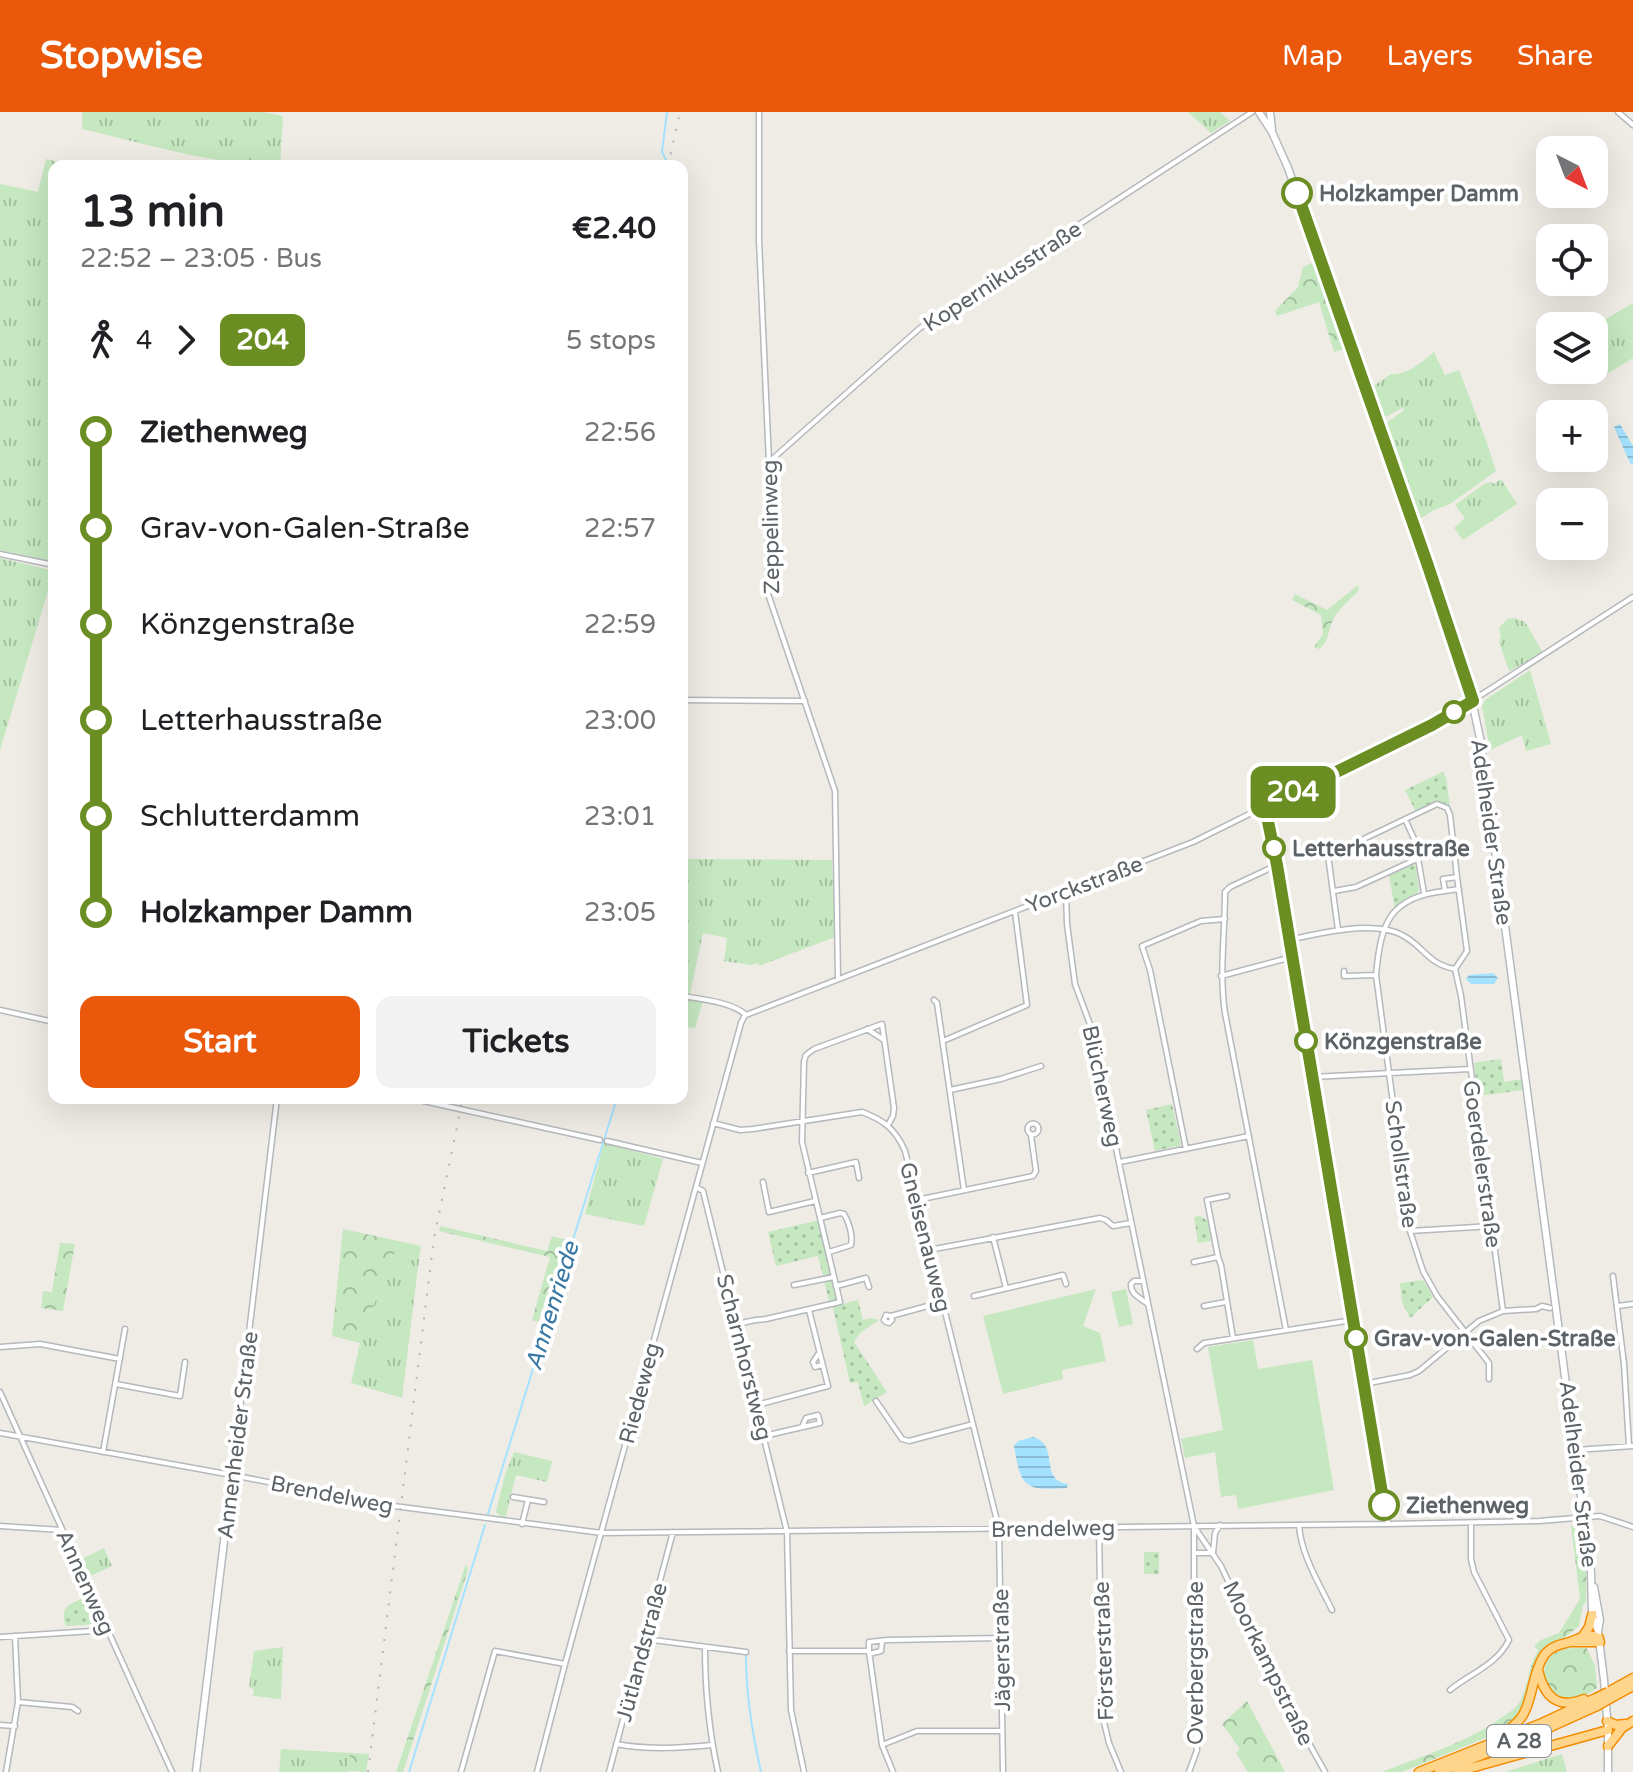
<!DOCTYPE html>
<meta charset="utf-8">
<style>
body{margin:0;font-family:"Varela Round",sans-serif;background:#f2f2f2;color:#202124;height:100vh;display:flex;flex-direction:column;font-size:30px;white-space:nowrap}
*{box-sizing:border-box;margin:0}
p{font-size:26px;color:#757577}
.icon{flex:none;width:44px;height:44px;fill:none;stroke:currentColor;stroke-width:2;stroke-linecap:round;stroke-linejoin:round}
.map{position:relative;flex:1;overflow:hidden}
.sheet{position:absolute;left:48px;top:48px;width:640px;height:944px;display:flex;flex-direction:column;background:#fff;border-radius:16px;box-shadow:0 8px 32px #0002}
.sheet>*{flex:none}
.badge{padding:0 16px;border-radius:12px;font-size:28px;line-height:52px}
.needle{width:52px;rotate:138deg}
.fabs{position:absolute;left:1536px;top:24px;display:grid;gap:16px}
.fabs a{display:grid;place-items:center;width:72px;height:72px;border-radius:16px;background:#fff;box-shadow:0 8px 32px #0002;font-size:40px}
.map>.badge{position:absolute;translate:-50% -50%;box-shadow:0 0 0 4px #fff}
.legs{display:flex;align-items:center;gap:12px;height:88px;padding:0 32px;font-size:26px}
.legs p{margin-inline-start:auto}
.overview{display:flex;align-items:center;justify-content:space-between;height:136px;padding:0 32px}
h1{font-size:44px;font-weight:700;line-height:60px}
.button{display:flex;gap:16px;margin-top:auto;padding:16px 32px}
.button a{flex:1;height:92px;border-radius:16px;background:#ea580c;color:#fff;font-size:32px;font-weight:700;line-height:92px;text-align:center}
.button a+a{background:#f2f2f2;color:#202124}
ul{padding:0 32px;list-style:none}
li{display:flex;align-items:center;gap:28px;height:96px;font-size:30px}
li i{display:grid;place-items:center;width:12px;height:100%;margin:0 10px;background:currentColor}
li i::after{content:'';width:20px;height:20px;margin:-10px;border:6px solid;border-radius:50%;background:#fff}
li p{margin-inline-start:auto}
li:first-child i{background:linear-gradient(#0000 50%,currentColor 0)}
li:last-child i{background:linear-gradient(currentColor 50%,#0000 0)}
header{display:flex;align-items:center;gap:48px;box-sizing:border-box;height:112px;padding:0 40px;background:#ea580c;color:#fff}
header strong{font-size:38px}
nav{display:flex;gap:44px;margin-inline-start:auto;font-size:28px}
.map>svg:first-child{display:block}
.grass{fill:url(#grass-tufts)}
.forest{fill:url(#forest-crowns)}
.park{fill:url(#park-dots)}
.pitch{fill:#c5e8c0}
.water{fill:url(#water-rules)}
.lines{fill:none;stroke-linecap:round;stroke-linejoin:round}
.stream{stroke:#a5e2ff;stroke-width:2}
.street-casing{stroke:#b5b8bc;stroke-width:7}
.secondary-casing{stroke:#b6babf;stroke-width:9}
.highway-casing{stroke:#f48c00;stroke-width:11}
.street{stroke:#fff;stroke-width:4}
.secondary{stroke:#fff;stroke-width:6}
.highway{stroke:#ffd58c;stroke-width:8}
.rail{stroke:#b4b5b6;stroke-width:2;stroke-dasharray:2 10;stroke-linecap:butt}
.highway-bridge-casing{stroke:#f48c00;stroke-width:11;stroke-linecap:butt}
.highway-bridge{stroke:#ffd58c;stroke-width:8}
.line-1-casing{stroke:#fff;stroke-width:18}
.line-1{stroke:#6b8e23;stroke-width:12}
.stop-1-dot{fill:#fff;stroke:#6b8e23;stroke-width:4}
.labels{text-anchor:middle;stroke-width:8;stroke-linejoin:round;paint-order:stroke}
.shield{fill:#fff;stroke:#8d9194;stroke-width:2}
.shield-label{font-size:20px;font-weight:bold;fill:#5c6266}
.stop-label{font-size:22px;font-weight:bold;fill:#5c6266;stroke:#fff;text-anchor:start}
.street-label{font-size:22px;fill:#5c6266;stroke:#fff}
.water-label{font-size:24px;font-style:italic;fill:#3978a3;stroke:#fff}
</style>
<header>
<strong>Stopwise</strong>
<nav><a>Map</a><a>Layers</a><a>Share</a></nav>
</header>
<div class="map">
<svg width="1633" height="1660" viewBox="0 0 1633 1660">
<defs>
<pattern id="grass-tufts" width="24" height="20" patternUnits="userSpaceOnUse" patternTransform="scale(2)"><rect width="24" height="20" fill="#c5e8c0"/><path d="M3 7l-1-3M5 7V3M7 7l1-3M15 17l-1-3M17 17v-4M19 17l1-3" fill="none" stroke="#a3bfa0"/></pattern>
<pattern id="forest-crowns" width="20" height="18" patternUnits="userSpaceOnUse" patternTransform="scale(2)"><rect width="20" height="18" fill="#c5e8c0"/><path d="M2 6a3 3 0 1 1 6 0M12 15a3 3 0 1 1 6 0" fill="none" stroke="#a3bfa0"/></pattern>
<pattern id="park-dots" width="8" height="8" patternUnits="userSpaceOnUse" patternTransform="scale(2)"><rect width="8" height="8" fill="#c5e8c0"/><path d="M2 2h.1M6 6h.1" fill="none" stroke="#a3bfa0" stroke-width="1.8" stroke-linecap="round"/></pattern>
<pattern id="water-rules" width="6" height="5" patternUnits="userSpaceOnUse" patternTransform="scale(2)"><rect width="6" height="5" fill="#a5e2ff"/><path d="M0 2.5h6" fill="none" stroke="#8abbd2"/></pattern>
</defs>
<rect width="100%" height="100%" fill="#efece5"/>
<path class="grass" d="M82,0h181l20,4 -3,50c-62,0 -137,-23 -198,-37z
M1188,0h32l10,9 -19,12z
M46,47l29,7h-21v396l-54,-12v-366l38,8z
M1633,191v55l-42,26 -7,-14h10v-44z
M1434,240l11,23 14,-5 27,70 10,31 -46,33 -16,6 -16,10 -32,-97 17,-12 1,-2 -2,-1 -18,10 -12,-31 19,-13c15,2 32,-13 43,-22z
M1501,367l16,25 -54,36 -9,-12 11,-10 -10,-13 29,-21 7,-2 3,2z
M0,446l54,13 -54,179z
M1515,506l10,4 18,31 -34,18 -10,-29 2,-5 -2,-9 8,-9z
M1530,558l21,74 -25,7 -4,-16 -32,15 -8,-44 3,-6z
M682,747l150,1 3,77 -76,29 -1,-3 -7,2 -27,-4 3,-23 -24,-5 -13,61 -8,-2z
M682,886l21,3 -8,27 -13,-1z
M604,1031l59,16 -19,67 -59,-12z
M395,1141l24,6 -17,139 -51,-15 9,-40 31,-86z
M514,1340l38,9 -5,21 -31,-7 -11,44 -9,-7 9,-38z
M104,1436l8,18 -24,11 -8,-17z
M283,1535l-2,52 -28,-3 1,-7 -5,-1 5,-37z
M281,1637l69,4 -3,18 3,1h-71z
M1562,1642l5,18h-62z"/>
<path class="forest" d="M1318,148l29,88 -13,4 -15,-50 -42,14 -2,-5 23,-24 5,-20z
M1358,473l1,5c-8,9 -21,19 -26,30 -6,12 -3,21 -14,29l-5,-2 9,-13 -2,-19 -29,-15 3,-6 32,16z
M440,1114l107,25 5,-15 14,4 -28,82 -6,-2 18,-63 -111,-26z
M343,1117l78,17 -2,13 -24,-6 -4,4 -31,86 -28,-7z
M60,1131l15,1 -12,67 -22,-3 2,-17 9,1z
M1571,1414h4l4,7 1,23c9,12 6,31 6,46l-3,3 -4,21 -15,12 -16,8 -11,14 -8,34 -7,17 -16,16 -11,7 -93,38h-20c40,-16 84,-29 119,-54 4,-3 11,-7 15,-11 12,-14 11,-39 22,-57l-4,-4 7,-6 18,-7 21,-34z
M466,1452l2,6 -65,202h-7z
M1586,1535l9,19 2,22c-7,5 -14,9 -22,11 -28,4 -42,-31 -20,-46 9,-5 21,-5 31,-6z
M1247,1589l38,71h-37l-12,-19 4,-4 -18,-25z
M350,1641l19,1 -3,18 -19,-1z"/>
<path class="park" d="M1443,660l3,6 4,28 -13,-3 -21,9 -11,-22z
M1408,752h6l2,3 3,23 -3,5 -14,6 -7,9 -6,-35 5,-4 3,1 11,-5z
M1501,947l3,23 18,-3 1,11 -45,6 -4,-33z
M1172,992l9,40 -4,4 -1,-2 -21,5 -9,-41z
M1200,1104l8,5 3,20 -13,2 -4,-26z
M824,1107l19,85 15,-4 5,20 9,-2 7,2 -19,13 -6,9 33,50 -23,14 -6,-24 -8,1 -17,-75 -4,-7 -11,-45 -42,10 -8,-34z
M1423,1168l10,17 -23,21 -8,-16 -2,-19z
M1144,1440h15v22h-15z
M83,1486l12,26 -29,2c-7,-18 2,-21 17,-28z"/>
<path class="pitch" d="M1096,1177l-13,37 17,7 6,28 -44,9 1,9 -60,15 -20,-78z
M1126,1177l7,35 -14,3 -8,-35z
M1253,1228l5,29 54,-9 22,130 -96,19 -2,-14 -15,2 -6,-45 -30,6 -4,-19 42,-9 -15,-83z"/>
<path class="water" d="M1620,312l13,22v18l-2,1 -17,-38z
M1493,861l5,5 -4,6h-23l-5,-5 3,-4z
M1033,1325c28,8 5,43 35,47l-1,4c-42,3 -46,0 -53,-42l4,-5z"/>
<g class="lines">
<path class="stream" d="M667,0l-5,40 7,14
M488,1402l129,-416
M746,1543c0,39 6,78 15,117
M409,1660l76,-247"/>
<g class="street-casing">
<path id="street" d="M759,0v128l10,222 -2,129 68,200 3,188
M1618,0l15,13
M769,350l151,-134 332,-216
M0,442l54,11
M682,588l123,1
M1265,695l12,58 111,659
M1405,707l10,22 9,52
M1277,753l-47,22 -5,5c0,41 -6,81 0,121l61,317
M1334,779l22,-4 61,-28
M1445,779c-56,6 -64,32 -69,84l34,256 13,40 14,25 52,67v16
M1066,780l1,32 8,60 16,43 103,499v195l3,29 -8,22
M1338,818l-10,-75 1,-3 22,-7 86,-41 10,4 3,7 7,62
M1289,828c30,-7 85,-20 113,-5 22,11 25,29 53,34l12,-18 -10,-74 -14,2 2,12 14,-2
M1455,857l6,27 42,315
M1344,859v5l32,-1
M1221,864l71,-19
M682,884c18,3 51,6 64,19
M934,888l3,3 27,187
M0,898l54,12
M746,903l447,-173 260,-129 180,-116
M867,917l17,11
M943,929l84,-36 -12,-93
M1312,965l158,-8
M950,978l51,-11 40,-13
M410,986l190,42
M713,1011l27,7 13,-1 109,-17c22,8 34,18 43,39l94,378 4,243
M1027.5 1017a5.5 5.5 0 1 1 11 0a5.5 5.5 0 1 1-11 0Z
M607,1029l95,22
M1186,1037l-36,-179 -8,-24 59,-25 24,-2
M1120,1050l129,-26
M808,1061l48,-11 3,16
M763,1070l6,30 46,-11
M696,1075l7,4 84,341 4,178 13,62
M1227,1084l-20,4 11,57 3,8 12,73
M917,1088l116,-24 3,-5 -5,-36
M820,1106l20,-5 4,1c5,8 9,22 7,31l-22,7
M1410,1119l82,-5
M993,1125l13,51
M929,1138l171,-32 6,2 7,6 18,-3
M1194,1150l24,-5
M1613,1164l11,88 5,82
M1143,1169h-9l-3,3c-1,10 9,14 17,20
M794,1173l40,-8
M836,1174l30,-8 3,9
M974,1184l89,-21 3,9
M1204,1194l22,-4
M1618,1194l15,-2
M891,1204l1,4 -3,3 -3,-1 -2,-2 2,-5 5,1 51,-14
M736,1212l20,-4 10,-1 74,-17 -38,-160 2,-81 2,-6 8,-6 68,-25 12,84 -1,8 -5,9
M0,1235l40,-3 80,15
M1197,1237l7,-6 149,-23
M819,1241l-6,9 2,5 7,-2
M116,1272l64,12 5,-34
M1364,1272l46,-9 9,-4 60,-50 24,-10 33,-2 6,-3 8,2
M0,1280l172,380
M876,1289l26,38 7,2 64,-17
M757,1293l71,-19 -19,-76
M0,1321l232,42 154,30 216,28 786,-9 151,-3 61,-5 33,11
M764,1324l56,-13 -2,-8 -12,3 -4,9
M1576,1338l57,-4
M103,1340l22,-123
M232,1363l45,-377
M513,1385l31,5
M522,1412l6,-24
M1299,1413c2,30 20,58 33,85
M0,1414l62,4
M1099,1416l3,186 7,29 12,29
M1195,1416l26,38 60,127 44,79
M1194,1441h19l2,-20 5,-8
M0,1525l108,-7
M645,1527l101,13
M705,1535c0,43 4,84 13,125
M789,1539h80v-9l18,-2 114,-2
M869,1539l13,94 11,27
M869,1542l12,-3 1,-9
M1450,1578c19,-16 47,-25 59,-50l-35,-68 -3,-13v-36
M18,1590l54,5 6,4
M0,1613l15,1
M616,1632c32,6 64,4 96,1
M882,1633l35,-14h85
M6,1660l12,-70 -3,-66
M461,1660l34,-121 70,13
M537,1660l28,-108 176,-641 4,-8
M609,1660l64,-240"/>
</g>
<g class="secondary-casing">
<path id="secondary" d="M1259,0l13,20 16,36 181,519 11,51 111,834 1,43 6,16 6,49 4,50v42
M1270,0l2,17
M1594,1475l6,33 -2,11
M196,1660l36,-297"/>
</g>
<g class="highway-casing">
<path id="highway" d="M1583,1524l6,-9 3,-12
M1572,1530h28
M1538,1558c6,26 19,40 46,29
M1608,1580l25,-14
M1613,1585l20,-11
M1607,1609l9,4 9,-1
M1500,1623c30,-17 27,-31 36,-61 3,-8 5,-17 11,-22 7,-7 15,-8 23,-10 11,-4 17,-10 29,-4
M1608,1634l14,-18 11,-7
M1419,1660l123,-49 54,-25
M1439,1660l96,-38 62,-28
M1456,1660l152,-42"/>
</g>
<use href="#street" class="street"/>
<use href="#secondary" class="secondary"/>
<use href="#highway" class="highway"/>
<path class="rail" d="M668,54l12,-54
M368,1660l66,-534 29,-140"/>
<g class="highway-bridge-casing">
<path id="highway-bridge" d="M1596,1586l12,-6
M1597,1594l16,-9"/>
</g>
<use href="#highway-bridge" class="highway-bridge"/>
</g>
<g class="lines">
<g class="line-1-casing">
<path id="line-1" d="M1297,81l130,370 46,138 -41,24 -167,82 12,58 107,640"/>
</g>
<use href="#line-1" class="line-1"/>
</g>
<g class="stop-1-dot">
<circle cx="1297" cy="81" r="14"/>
<circle cx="1454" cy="600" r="10"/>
<circle cx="1274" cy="736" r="10"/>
<circle cx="1306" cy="929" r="10"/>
<circle cx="1356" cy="1226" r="10"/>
<circle cx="1384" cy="1393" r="14"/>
</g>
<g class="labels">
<rect class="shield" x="1487" y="1613" width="64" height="32" rx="6"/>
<g class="shield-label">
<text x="1519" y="1636">A 28</text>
</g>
<g class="stop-label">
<text x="1319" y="89">Holzkamper Damm</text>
<text x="1292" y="744">Letterhausstraße</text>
<text x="1324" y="937">Könzgenstraße</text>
<text x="1374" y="1234">Grav-von-Galen-Straße</text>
<text x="1406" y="1401">Ziethenweg</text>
</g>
<g class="street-label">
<text transform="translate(1002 164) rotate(-33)" y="8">Kopernikusstraße</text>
<text transform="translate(770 415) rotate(-91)" y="8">Zeppelinweg</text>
<text transform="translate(1492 720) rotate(82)" y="8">Adelheider Straße</text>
<text transform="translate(1084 772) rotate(-21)" y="8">Yorckstraße</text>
<text transform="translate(1103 974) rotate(78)" y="8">Blücherweg</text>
<text transform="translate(1402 1052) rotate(82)" y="8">Schollstraße</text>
<text transform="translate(1483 1052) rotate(82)" y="8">Goerdelerstraße</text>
<text transform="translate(926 1125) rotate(76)" y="8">Gneisenauweg</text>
<text transform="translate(745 1245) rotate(76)" y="8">Scharnhorstweg</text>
<text transform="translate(639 1281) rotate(-75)" y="8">Riedeweg</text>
<text transform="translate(237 1323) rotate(-83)" y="8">Annenheider Straße</text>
<text transform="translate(1579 1362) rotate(83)" y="8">Adelheider Straße</text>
<text transform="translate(332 1382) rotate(11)" y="8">Brendelweg</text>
<text transform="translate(1053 1416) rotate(-1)" y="8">Brendelweg</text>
<text transform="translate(86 1470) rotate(66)" y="8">Annenweg</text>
<text transform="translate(1001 1538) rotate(-91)" y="8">Jägerstraße</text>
<text transform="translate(1103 1539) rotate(-92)" y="8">Försterstraße</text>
<text transform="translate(641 1540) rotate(-75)" y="8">Jütlandstraße</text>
<text transform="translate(1195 1551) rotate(-90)" y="8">Overbergstraße</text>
<text transform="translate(1269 1551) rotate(64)" y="8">Moorkampstraße</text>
</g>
<g class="water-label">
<text transform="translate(552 1194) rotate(-73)" y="8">Annenriede</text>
</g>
</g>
</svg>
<div class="fabs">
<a><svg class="needle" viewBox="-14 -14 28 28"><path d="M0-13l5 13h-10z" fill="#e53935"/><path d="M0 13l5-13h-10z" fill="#757577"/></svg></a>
<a><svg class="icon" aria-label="locate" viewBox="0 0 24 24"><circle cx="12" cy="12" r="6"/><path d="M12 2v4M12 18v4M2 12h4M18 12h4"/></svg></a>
<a><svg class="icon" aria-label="layers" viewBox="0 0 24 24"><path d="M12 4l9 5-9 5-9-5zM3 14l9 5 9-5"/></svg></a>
<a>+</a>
<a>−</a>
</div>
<b class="badge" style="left:1293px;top:680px;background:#6b8e23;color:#fff">204</b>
<section class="sheet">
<div class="overview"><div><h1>13 min</h1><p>22:52 – 23:05 · Bus</p></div><b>€2.40</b></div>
<div class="legs"><svg class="icon" aria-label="walk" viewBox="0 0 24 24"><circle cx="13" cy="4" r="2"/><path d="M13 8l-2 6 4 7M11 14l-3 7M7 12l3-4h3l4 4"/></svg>4<svg class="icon" aria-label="forward" viewBox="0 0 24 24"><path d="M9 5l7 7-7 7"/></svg><b class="badge" style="background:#6b8e23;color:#fff">204</b><p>5 stops</p></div>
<ul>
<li><i style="color:#6b8e23"></i><b>Ziethenweg</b><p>22:56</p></li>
<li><i style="color:#6b8e23"></i><span>Grav-von-Galen-Straße</span><p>22:57</p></li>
<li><i style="color:#6b8e23"></i><span>Könzgenstraße</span><p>22:59</p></li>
<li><i style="color:#6b8e23"></i><span>Letterhausstraße</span><p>23:00</p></li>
<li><i style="color:#6b8e23"></i><span>Schlutterdamm</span><p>23:01</p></li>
<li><i style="color:#6b8e23"></i><b>Holzkamper Damm</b><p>23:05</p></li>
</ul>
<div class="button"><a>Start</a><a>Tickets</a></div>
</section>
</div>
